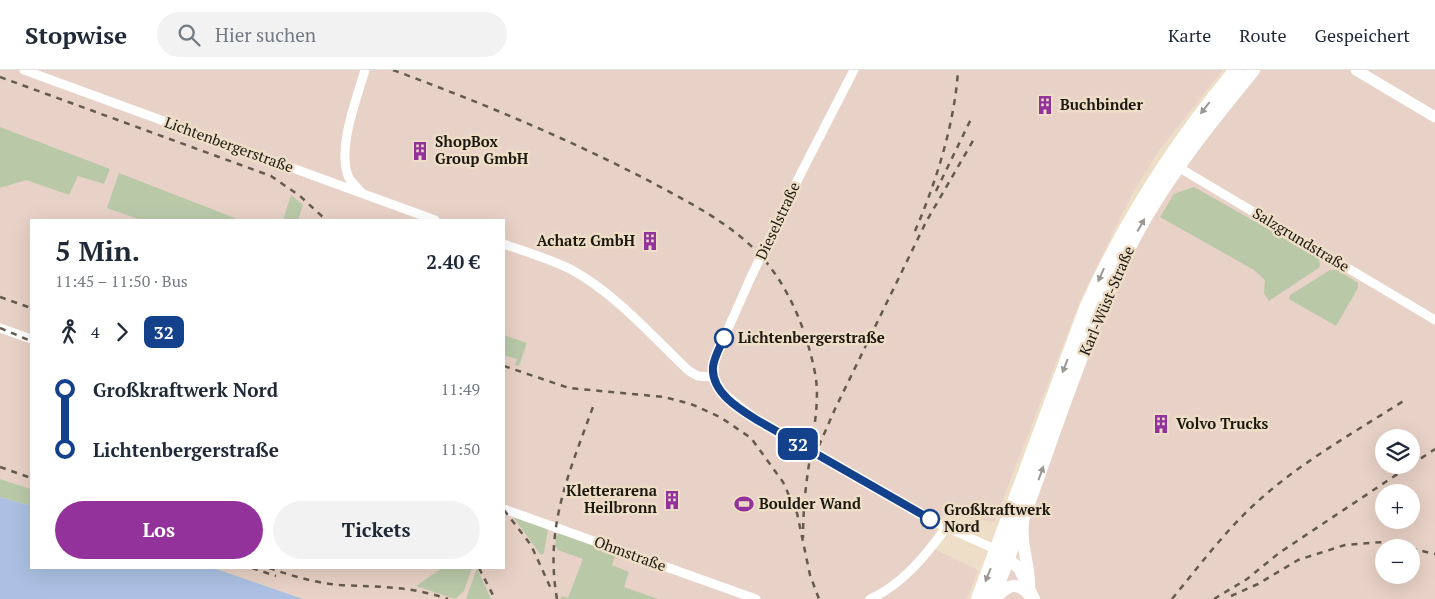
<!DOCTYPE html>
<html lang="de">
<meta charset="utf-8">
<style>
body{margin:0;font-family:"PT Serif",serif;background:#f2f2f3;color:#1f2937;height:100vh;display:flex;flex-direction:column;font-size:19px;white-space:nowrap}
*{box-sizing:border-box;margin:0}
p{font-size:16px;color:#747a83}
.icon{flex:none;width:28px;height:28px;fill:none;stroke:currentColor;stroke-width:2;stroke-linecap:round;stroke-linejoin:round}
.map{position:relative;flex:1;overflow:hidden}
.details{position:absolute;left:30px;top:149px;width:475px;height:350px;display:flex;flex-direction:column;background:#fff;border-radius:0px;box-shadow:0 5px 20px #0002}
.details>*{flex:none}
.badge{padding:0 10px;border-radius:8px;font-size:18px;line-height:32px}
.controls{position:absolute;left:1375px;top:359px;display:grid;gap:10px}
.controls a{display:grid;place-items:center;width:45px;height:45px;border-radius:50%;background:#fff;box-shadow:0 5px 20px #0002;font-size:25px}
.map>.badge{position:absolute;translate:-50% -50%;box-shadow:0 0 0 2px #fff}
.legs{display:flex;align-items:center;gap:8px;height:55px;padding:0 25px;font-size:16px}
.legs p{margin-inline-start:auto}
.head{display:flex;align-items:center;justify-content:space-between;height:85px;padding:0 25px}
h1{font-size:28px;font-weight:600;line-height:38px}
.action{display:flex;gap:10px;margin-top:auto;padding:10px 25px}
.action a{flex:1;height:58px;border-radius:30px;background:#92329a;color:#fff;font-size:20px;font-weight:600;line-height:58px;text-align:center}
.action a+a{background:#f2f2f3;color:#1f2937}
ul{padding:0 25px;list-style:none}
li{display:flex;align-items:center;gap:18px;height:60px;font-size:19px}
li i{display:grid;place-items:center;width:8px;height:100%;margin:0 6px;background:currentColor}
li i::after{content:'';width:12px;height:12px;margin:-6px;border:4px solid;border-radius:50%;background:#fff}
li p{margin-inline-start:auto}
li:first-child i{background:linear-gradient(#0000 50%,currentColor 0)}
li:last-child i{background:linear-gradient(currentColor 50%,#0000 0)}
header{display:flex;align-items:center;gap:30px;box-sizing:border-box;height:70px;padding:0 25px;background:#fff;border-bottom:1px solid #e0e1e3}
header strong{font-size:24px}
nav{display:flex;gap:28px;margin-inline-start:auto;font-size:18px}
.search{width:350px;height:45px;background:#f2f2f3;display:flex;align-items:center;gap:12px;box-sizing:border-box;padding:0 18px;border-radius:28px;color:#747a83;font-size:19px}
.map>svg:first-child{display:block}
.industrial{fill:#e8d1c6;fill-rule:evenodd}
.green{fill:#b9c9a8}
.water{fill:#abc0e2}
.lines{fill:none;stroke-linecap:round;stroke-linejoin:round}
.minor{stroke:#fff;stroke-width:9}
.tertiary{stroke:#fff;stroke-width:11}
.secondary{stroke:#fff;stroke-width:12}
.primary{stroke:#fff;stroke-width:14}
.rail{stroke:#645b4d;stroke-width:2.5;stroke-dasharray:6 6;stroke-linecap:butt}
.oneway{fill:#9a9893}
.line-1-casing{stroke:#fff;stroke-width:11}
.line-1{stroke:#14418b;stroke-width:8}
.stop-1-dot{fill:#fff;stroke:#14418b;stroke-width:2.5}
.labels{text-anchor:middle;stroke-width:5;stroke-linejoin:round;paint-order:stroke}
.poi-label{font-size:15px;font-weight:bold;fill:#1e1910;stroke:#eedec7;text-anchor:start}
.street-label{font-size:15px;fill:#1e1910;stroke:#eedec7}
.stop-label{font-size:15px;font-weight:bold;fill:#1e1910;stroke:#eedec7;text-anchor:start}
</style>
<header>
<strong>Stopwise</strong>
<div class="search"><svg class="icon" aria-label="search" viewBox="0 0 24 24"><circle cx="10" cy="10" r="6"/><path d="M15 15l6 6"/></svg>Hier suchen</div>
<nav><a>Karte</a><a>Route</a><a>Gespeichert</a></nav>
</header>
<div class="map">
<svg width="1435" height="529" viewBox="0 0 1435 529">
<rect width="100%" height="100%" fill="#eedec7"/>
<path class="industrial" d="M0,0h1223l-63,79 -27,43 -53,109 -86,221 -50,-7 -16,31 50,24 -11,29h-664l-90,-31h291v-348h-473v269l-31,-10z
M1246,0h189v529h-444l136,-360zM1384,368h27v27h-27zM1384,422h27v28h-27zM1384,478h27v27h-27z"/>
<path class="green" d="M0,57l110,42 -6,15 -26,-8 -9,19 -43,-15 -26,8z
M119,103l121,47h-99l-34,-12z
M1194,117l125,71 1,9 -51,34 -5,-8 1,-13 -11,-10 -94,-53 14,-23z
M291,125l12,10 -5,15h-15z
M1330,200h8l20,13v5l-22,38 -47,-27 1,-4z
M504,265l23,8 -8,23 -4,-1 2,-6 -11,-3 -2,5z
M0,409l31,10v17l-31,-9z
M513,447l21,5 14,8 -4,23 -3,2z
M559,463l57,21 -4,11 17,7 -5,15 34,12h-98l2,-3 6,2 15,-39 -25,-9 -3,-5 1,-8z
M442,498h30l-8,23 -9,8 -39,-13z
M477,498l14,31h-25z"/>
<path class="water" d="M0,427l31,9v62h182l90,31h-303z"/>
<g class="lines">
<path class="minor" d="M24,0l411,150
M854,0l-52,101 -51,106 -36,81 -2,19 10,16 34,27 173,100 67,30
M1173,94l262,156
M362,123c-4,-5 -10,-10 -13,-15 -13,-28 8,-80 16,-108
M504,174c22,8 47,15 68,26 44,24 81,67 117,101l9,5 15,1
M0,258l31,11
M504,439l252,90
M870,529c32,-14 56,-44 76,-71"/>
<path class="tertiary" d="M1356,0l79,47"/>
<path class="secondary" d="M1023,453c-3,22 7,42 6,64
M1001,483l18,15 15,31
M995,529c13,-15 22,-19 36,-2"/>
<path class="primary" d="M978,529l109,-293c39,-87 88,-163 149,-236
M992,529c50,-122 84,-253 146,-369 32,-58 74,-110 115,-160"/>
<path class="rail" d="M393,0c89,33 176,69 260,113 39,21 79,41 109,74 28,32 45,75 53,116 5,26 -1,53 -4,79 -5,29 -8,57 -8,86
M0,7l271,99 29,20 26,24
M936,121l36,-74
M915,161c21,-48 40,-109 43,-161
M0,227l31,11
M0,258l31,13
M504,296l65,22 95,9 27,7 29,13 31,21 32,44 14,31 13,62 9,24
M814,387l21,-48 91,-187 48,-83
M1411,395l24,-16
M0,397l31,11
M504,440l27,35 21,46
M252,498l24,8
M269,498c23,8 47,15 71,17 39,2 70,1 108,14
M479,498l16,31
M1231,526l27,-12 40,-24 47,-15 38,-3 52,12
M557,529c-13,-73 13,-128 37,-195
M1172,529c28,-34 53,-68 85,-97 44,-40 98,-70 148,-102
M1214,529l33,-20 32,-26 132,-88"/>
</g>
<defs><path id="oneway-solid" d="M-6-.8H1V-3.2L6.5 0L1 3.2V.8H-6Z" transform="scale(1.25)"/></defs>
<g class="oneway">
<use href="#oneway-solid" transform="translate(1205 38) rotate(128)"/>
<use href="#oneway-solid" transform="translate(1141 155) rotate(-61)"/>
<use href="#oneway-solid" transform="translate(1101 205) rotate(114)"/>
<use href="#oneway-solid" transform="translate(1065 296) rotate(111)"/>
<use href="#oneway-solid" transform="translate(1041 403) rotate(-70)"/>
<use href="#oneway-solid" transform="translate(988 505) rotate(112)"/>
</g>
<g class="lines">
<g class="line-1-casing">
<path id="line-1" d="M724,268c-4,9 -10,19 -11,29 -2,25 26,42 44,53l173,99"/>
</g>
<use href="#line-1" class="line-1"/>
</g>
<defs>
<g id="building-bare" transform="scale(1.5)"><path d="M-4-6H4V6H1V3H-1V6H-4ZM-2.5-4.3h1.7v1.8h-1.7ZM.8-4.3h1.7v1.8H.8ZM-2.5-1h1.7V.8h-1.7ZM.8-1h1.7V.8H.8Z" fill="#92329a" stroke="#eedec7" stroke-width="2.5" paint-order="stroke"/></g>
<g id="stadium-bare" transform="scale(1.5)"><path d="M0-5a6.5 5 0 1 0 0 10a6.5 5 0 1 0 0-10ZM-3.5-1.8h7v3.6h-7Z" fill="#92329a" stroke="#eedec7" stroke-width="2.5" paint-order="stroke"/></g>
</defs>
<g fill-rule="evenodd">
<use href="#building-bare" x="1045" y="35"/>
<use href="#building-bare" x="420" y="81"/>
<use href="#building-bare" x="650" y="171"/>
<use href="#building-bare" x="1161" y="354"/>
<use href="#building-bare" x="672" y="430"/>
<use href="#stadium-bare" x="744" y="434"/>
</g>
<g class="stop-1-dot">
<circle cx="724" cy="268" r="9"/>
<circle cx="930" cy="449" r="9"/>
</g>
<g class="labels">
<g class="poi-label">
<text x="1060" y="40">Buchbinder</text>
<text x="435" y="77">ShopBox<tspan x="435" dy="17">Group GmbH</tspan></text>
<text x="635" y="176" text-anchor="end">Achatz GmbH</text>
<text x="1176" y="359">Volvo Trucks</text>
<text x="657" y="426" text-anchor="end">Kletterarena<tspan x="657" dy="17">Heilbronn</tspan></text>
<text x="759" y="439">Boulder Wand</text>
</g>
<g class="street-label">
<text transform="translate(229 75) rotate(20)" y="5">Lichtenbergerstraße</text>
<text transform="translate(778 151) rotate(-65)" y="5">Dieselstraße</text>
<text transform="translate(1301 170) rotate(31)" y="5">Salzgrundstraße</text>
<text transform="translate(1107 231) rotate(-67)" y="5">Karl-Wüst-Straße</text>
<text transform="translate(630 484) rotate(20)" y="5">Ohmstraße</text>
</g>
<g class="stop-label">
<text x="738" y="273">Lichtenbergerstraße</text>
<text x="944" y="445">Großkraftwerk<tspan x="944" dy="17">Nord</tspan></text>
</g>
</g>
</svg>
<div class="controls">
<a><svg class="icon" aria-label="layers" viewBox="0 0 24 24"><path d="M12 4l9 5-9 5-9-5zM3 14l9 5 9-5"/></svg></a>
<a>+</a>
<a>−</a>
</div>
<b class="badge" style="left:798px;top:374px;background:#14418b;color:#fff">32</b>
<section class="details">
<div class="head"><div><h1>5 Min.</h1><p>11:45 – 11:50 · Bus</p></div><b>2.40 €</b></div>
<div class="legs"><svg class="icon" aria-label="walk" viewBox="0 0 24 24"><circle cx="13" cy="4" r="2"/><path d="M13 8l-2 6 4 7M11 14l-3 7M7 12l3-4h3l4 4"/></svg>4<svg class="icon" aria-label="forward" viewBox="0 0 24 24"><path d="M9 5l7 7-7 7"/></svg><b class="badge" style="background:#14418b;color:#fff">32</b></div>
<ul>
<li><i style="color:#14418b"></i><b>Großkraftwerk Nord</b><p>11:49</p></li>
<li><i style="color:#14418b"></i><b>Lichtenbergerstraße</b><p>11:50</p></li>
</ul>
<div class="action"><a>Los</a><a>Tickets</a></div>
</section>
</div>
